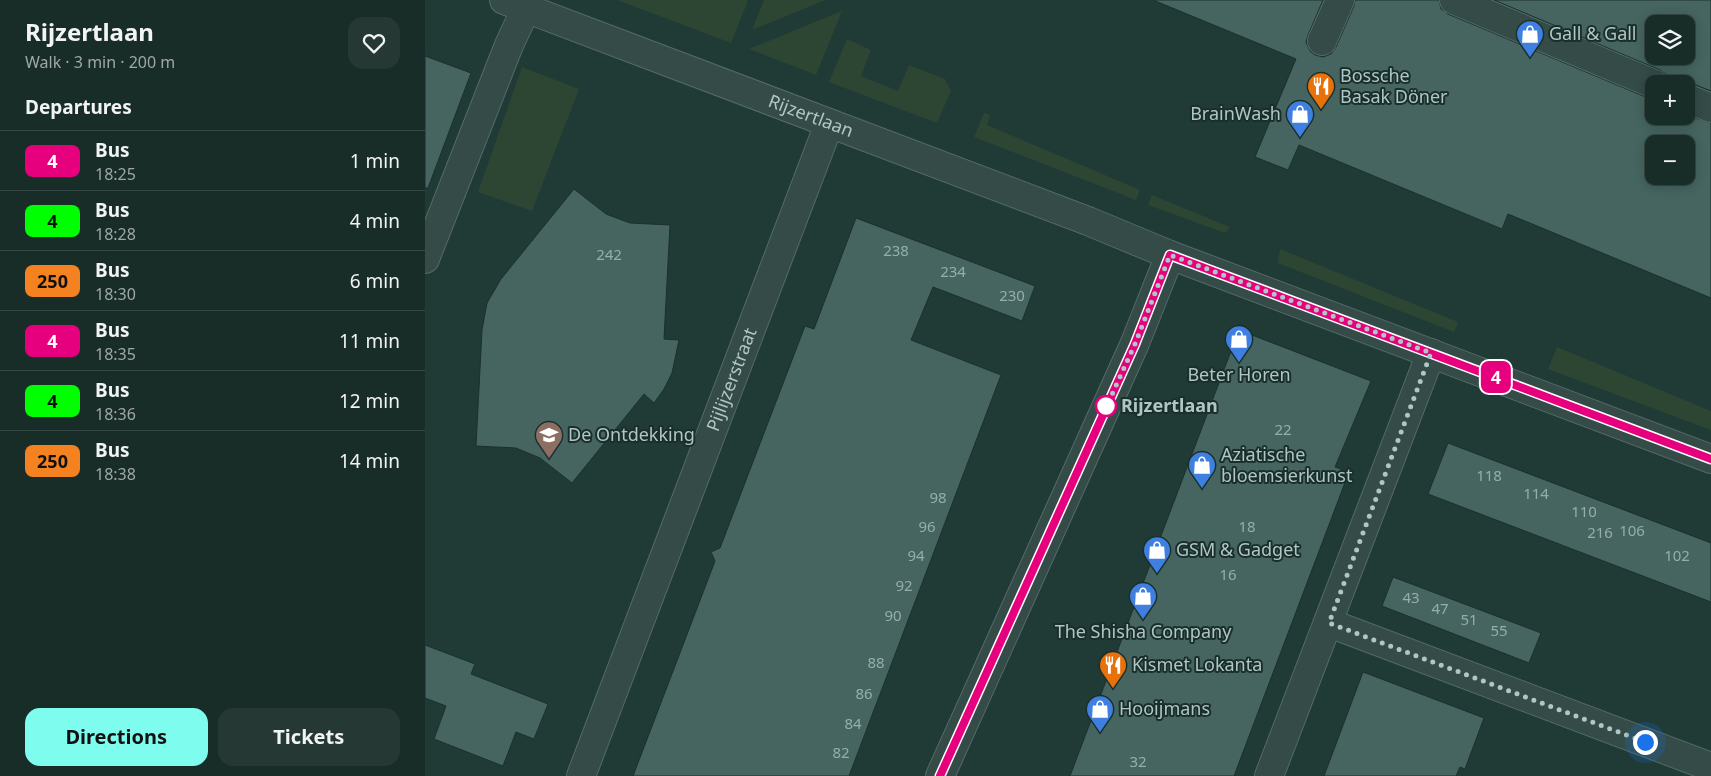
<!DOCTYPE html>
<meta charset="utf-8">
<style>
body{margin:0;font-family:"Noto Sans",sans-serif;background:#253834;color:#f1f3f6;height:100vh;display:flex;flex-direction:column;font-size:19px;white-space:nowrap}
*{box-sizing:border-box;margin:0}
p{font-size:16px;color:#9fa7a8}
.icon{flex:none;width:28px;height:28px;fill:none;stroke:currentColor;stroke-width:2;stroke-linecap:round;stroke-linejoin:round}
.map{position:relative;flex:1;overflow:hidden}
.sheet{display:flex;flex-direction:column;background:#182c28;width:425px}
.sheet>*{flex:none}
.badge{padding:0 10px;border-radius:8px;font-size:18px;line-height:32px}
.tools{position:absolute;left:1220px;top:15px;display:grid;gap:10px}
.tools a{display:grid;place-items:center;width:50px;height:50px;border-radius:10px;background:#182c28;box-shadow:0 2px 12px #0003,0 0 0 1px #364845;font-size:25px}
.you{position:absolute;width:25px;height:25px;margin:-12px;border:4px solid #fff;border-radius:50%;background:#1a73e8;box-shadow:0 0 0 8px #1a73e833}
.map>.badge{position:absolute;translate:-50% -50%;box-shadow:0 0 0 2px #fff}
h2{padding:0 25px;font-size:19px;line-height:45px}
.round{display:grid;place-items:center;flex:none;width:52px;height:52px;border-radius:15px;background:#253834}
.overview{display:flex;align-items:center;justify-content:space-between;height:85px;padding:0 25px}
h1{font-size:24px;font-weight:700;line-height:38px}
.primary-button{display:flex;gap:10px;margin-top:auto;padding:10px 25px}
.primary-button a{flex:1;height:58px;border-radius:15px;background:#7efced;color:#111;font-size:20px;font-weight:700;line-height:58px;text-align:center}
.primary-button a+a{background:#253834;color:#f1f3f6}
ul{padding:0;list-style:none}
li{display:flex;align-items:center;gap:15px;height:60px;padding:0 25px;border-top:1px solid #364845}
li div{flex:1}
li b{display:block;font-size:19px}
li em{font-style:normal}
li .badge{min-width:55px;font-weight:700;text-align:center}
main{display:flex;flex:1;min-height:0}
.map>svg:first-child{display:block}
.green{fill:#2d4633}
.building{fill:#466560;stroke:#1b312e;fill-rule:evenodd}
.lines{fill:none;stroke-linecap:round;stroke-linejoin:round}
.street-casing{stroke:#546b68;stroke-width:30}
.street{stroke:#344b47;stroke-width:28}
.line-casing{stroke:#fff;stroke-width:11}
.line{stroke:#e6007e;stroke-width:8}
.walk{stroke:#afc7c4;stroke-width:5;stroke-dasharray:0 9}
.stop-dot{fill:#fff;stroke:#e6007e;stroke-width:2.5}
.labels{text-anchor:middle;stroke-width:4;stroke-linejoin:round;paint-order:stroke}
.number-label{font-size:15px;fill:#95aeab}
.poi-label{font-size:18px;fill:#afc7c4;stroke:#1a2f2c;text-anchor:start}
.street-label{font-size:18px;fill:#afc7c4;stroke:#1a2f2c}
.stop-label{font-size:18px;font-weight:bold;fill:#afc7c4;stroke:#1a2f2c;text-anchor:start}
</style>
<main>
<section class="sheet">
<div class="overview"><div><h1>Rijzertlaan</h1><p>Walk · 3 min · 200 m</p></div><a class="round"><svg class="icon" aria-label="heart" viewBox="0 0 24 24"><path d="M12 20l-8-8c-3-5 5-10 8-4 3-6 11-1 8 4z"/></svg></a></div>
<h2>Departures</h2>
<ul>
<li><span class="badge" style="background:#e6007e;color:#fff">4</span><div><b>Bus</b><p>18:25</p></div><em>1 min</em></li>
<li><span class="badge" style="background:#0f0;color:#111">4</span><div><b>Bus</b><p>18:28</p></div><em>4 min</em></li>
<li><span class="badge" style="background:#f58220;color:#111">250</span><div><b>Bus</b><p>18:30</p></div><em>6 min</em></li>
<li><span class="badge" style="background:#e6007e;color:#fff">4</span><div><b>Bus</b><p>18:35</p></div><em>11 min</em></li>
<li><span class="badge" style="background:#0f0;color:#111">4</span><div><b>Bus</b><p>18:36</p></div><em>12 min</em></li>
<li><span class="badge" style="background:#f58220;color:#111">250</span><div><b>Bus</b><p>18:38</p></div><em>14 min</em></li>
</ul>
<div class="primary-button"><a>Directions</a><a>Tickets</a></div>
</section>
<div class="map">
<svg width="1286" height="776" viewBox="0 0 1286 776">
<rect width="100%" height="100%" fill="#203a36"/>
<path class="green" d="M192,0h129l2,1 -17,42z
M339,0h61l-73,30z
M417,11l-26,64 -67,-26z
M422,39l24,11 -10,26 37,15 11,-26 36,14 6,12 -14,32 -108,-41z
M97,67l57,22 -47,122 -54,-19z
M559,113l6,2 -3,10 153,65 -4,10 -162,-63z
M727,195l78,32 -5,6 -77,-28z
M855,249l178,73 -4,10 -176,-69z
M1132,347l154,64v19l-163,-61z"/>
<path class="building" d="M728,0h170l-15,35 -2,7 4,9 5,4 8,2 8,-3 5,-7 18,-41 1,-6h84l2,9 7,5 200,84 6,1v17h32v-1l25,8v175l-203,-84 -6,15 -203,-84 -11,25 -33,-13 41,-98zM1229,144h32v32h-32z
M1069,0h217v91l-20,-8 -22,1 -2,-9 -7,-5zM1229,24h32v32h-32z
M0,56l46,17 -43,115h-3z
M149,189l32,25 24,9 40,2 -6,114 15,1 -7,33 -8,16 -10,14 -10,-9 -72,89 -32,-25 -24,-10 -40,-2 6,-116 5,-27 14,-24z
M431,218l179,68 -13,35 -89,-34 -22,53 90,35 -152,401h-216l82,-215 -4,-9 9,-4 85,-222 9,3z
M814,330l132,51 -36,86 14,5 -115,304h-164z
M1023,443l263,100v59l-283,-108z
M968,577l148,56 -12,30 -147,-57z
M0,645l50,19 -4,10 77,30 -14,35 -18,-7 -13,34 -69,-27 12,-33 -21,-8z
M938,672l121,46 -19,51 -5,-2 -4,9h-132z"/>
<g class="lines">
<g class="street-casing">
<g id="street">
<path id="s1" d="M79,0l584,221 82,34 541,204"/>
<path d="M1029,0l200,84"/>
<path d="M897,41l18,-41"/>
<path d="M1261,98l25,10"/>
<path d="M0,259l84,-214 21,-45"/>
<path d="M904,623l382,144"/>
<path id="s2" d="M156,776l248,-652"/>
<path d="M515,776l195,-433 35,-88"/>
<path d="M844,776l162,-423"/>
</g>
</g>
<use href="#street" class="street"/>
</g>
<g class="lines">
<g class="line-casing">
<path id="line" d="M515,776l195,-432 35,-89 541,204"/>
</g>
<use href="#line" class="line"/>
<path class="walk" d="M681,406l-2,6 31,-68 35,-89 261,98 -102,270 316,119"/>
</g>
<defs>
<g id="shop-pin" transform="scale(1.4375)"><path d="M0 17L-7.5 6A9.5 9.5 0 1 1 7.5 6Z" fill="#3f7fe0" stroke="#1a2f2c"/><path d="M-5-2.5h2.3a2.7 3.5 0 0 1 5.4 0H5L5.5 6h-11ZM-1.5-2.5h3a1.5 2.3 0 0 0-3 0Z" fill="#fff"/></g>
<g id="restaurant-pin" transform="scale(1.4375)"><path d="M0 17L-7.5 6A9.5 9.5 0 1 1 7.5 6Z" fill="#e8710a" stroke="#1a2f2c"/><path d="M-5-6h1v4h1v-4h1v4h1v-4h1v5L-1.5 .5V6h-2V.5L-5-1ZM5-6V6H3V1.5H1.5Q1.5-4 5-6Z" fill="#fff"/></g>
<g id="school-pin" transform="scale(1.4375)"><path d="M0 17L-7.5 6A9.5 9.5 0 1 1 7.5 6Z" fill="#8d6e63" stroke="#1a2f2c"/><path d="M0-5L7-2L0 1L-7-2ZM-4 1L0 2.5L4 1V4Q0 6-4 4Z" fill="#fff"/></g>
</defs>
<g fill-rule="evenodd">
<use href="#shop-pin" x="1105" y="34"/>
<use href="#restaurant-pin" x="896" y="86"/>
<use href="#shop-pin" x="875" y="114"/>
<use href="#shop-pin" x="814" y="339"/>
<use href="#school-pin" x="124" y="435"/>
<use href="#shop-pin" x="777" y="465"/>
<use href="#shop-pin" x="732" y="550"/>
<use href="#shop-pin" x="718" y="596"/>
<use href="#restaurant-pin" x="688" y="665"/>
<use href="#shop-pin" x="675" y="709"/>
</g>
<circle class="stop-dot" cx="681" cy="406" r="10"/>
<g class="labels">
<g class="number-label">
<text x="471" y="256">238</text>
<text x="184" y="260">242</text>
<text x="528" y="277">234</text>
<text x="587" y="301">230</text>
<text x="858" y="435">22</text>
<text x="1064" y="481">118</text>
<text x="1111" y="499">114</text>
<text x="513" y="503">98</text>
<text x="1159" y="517">110</text>
<text x="502" y="532">96</text>
<text x="822" y="532">18</text>
<text x="1207" y="536">106</text>
<text x="1175" y="538">216</text>
<text x="491" y="561">94</text>
<text x="1252" y="561">102</text>
<text x="803" y="580">16</text>
<text x="479" y="591">92</text>
<text x="986" y="603">43</text>
<text x="1015" y="614">47</text>
<text x="468" y="621">90</text>
<text x="1044" y="625">51</text>
<text x="1074" y="636">55</text>
<text x="451" y="668">88</text>
<text x="439" y="699">86</text>
<text x="428" y="729">84</text>
<text x="416" y="758">82</text>
<text x="713" y="767">32</text>
</g>
<g class="poi-label">
<text x="1124" y="40">Gall &amp; Gall</text>
<text x="915" y="82">Bossche<tspan x="915" dy="21">Basak Döner</tspan></text>
<text x="856" y="120" text-anchor="end">BrainWash</text>
<text x="814" y="381" text-anchor="middle">Beter Horen</text>
<text x="143" y="441">De Ontdekking</text>
<text x="796" y="461">Aziatische<tspan x="796" dy="21">bloemsierkunst</tspan></text>
<text x="751" y="556">GSM &amp; Gadget</text>
<text x="718" y="638" text-anchor="middle">The Shisha Company</text>
<text x="707" y="671">Kismet Lokanta</text>
<text x="694" y="715">Hooijmans</text>
</g>
<g class="street-label">
<text dy="6" stroke="none"><textPath href="#s1" startOffset="328">Rijzertlaan</textPath></text>
<text dy="6" stroke="none"><textPath href="#s2" startOffset="424">Pijlijzerstraat</textPath></text>
</g>
<g class="stop-label">
<text x="696" y="412">Rijzertlaan</text>
</g>
</g>
</svg>
<div class="tools">
<a><svg class="icon" aria-label="layers" viewBox="0 0 24 24"><path d="M12 4l9 5-9 5-9-5zM3 14l9 5 9-5"/></svg></a>
<a>+</a>
<a>−</a>
</div>
<div class="you" style="left:1220px;top:742px"></div>
<b class="badge" style="left:1071px;top:377px;background:#e6007e;color:#fff">4</b>
</div>
</main>
